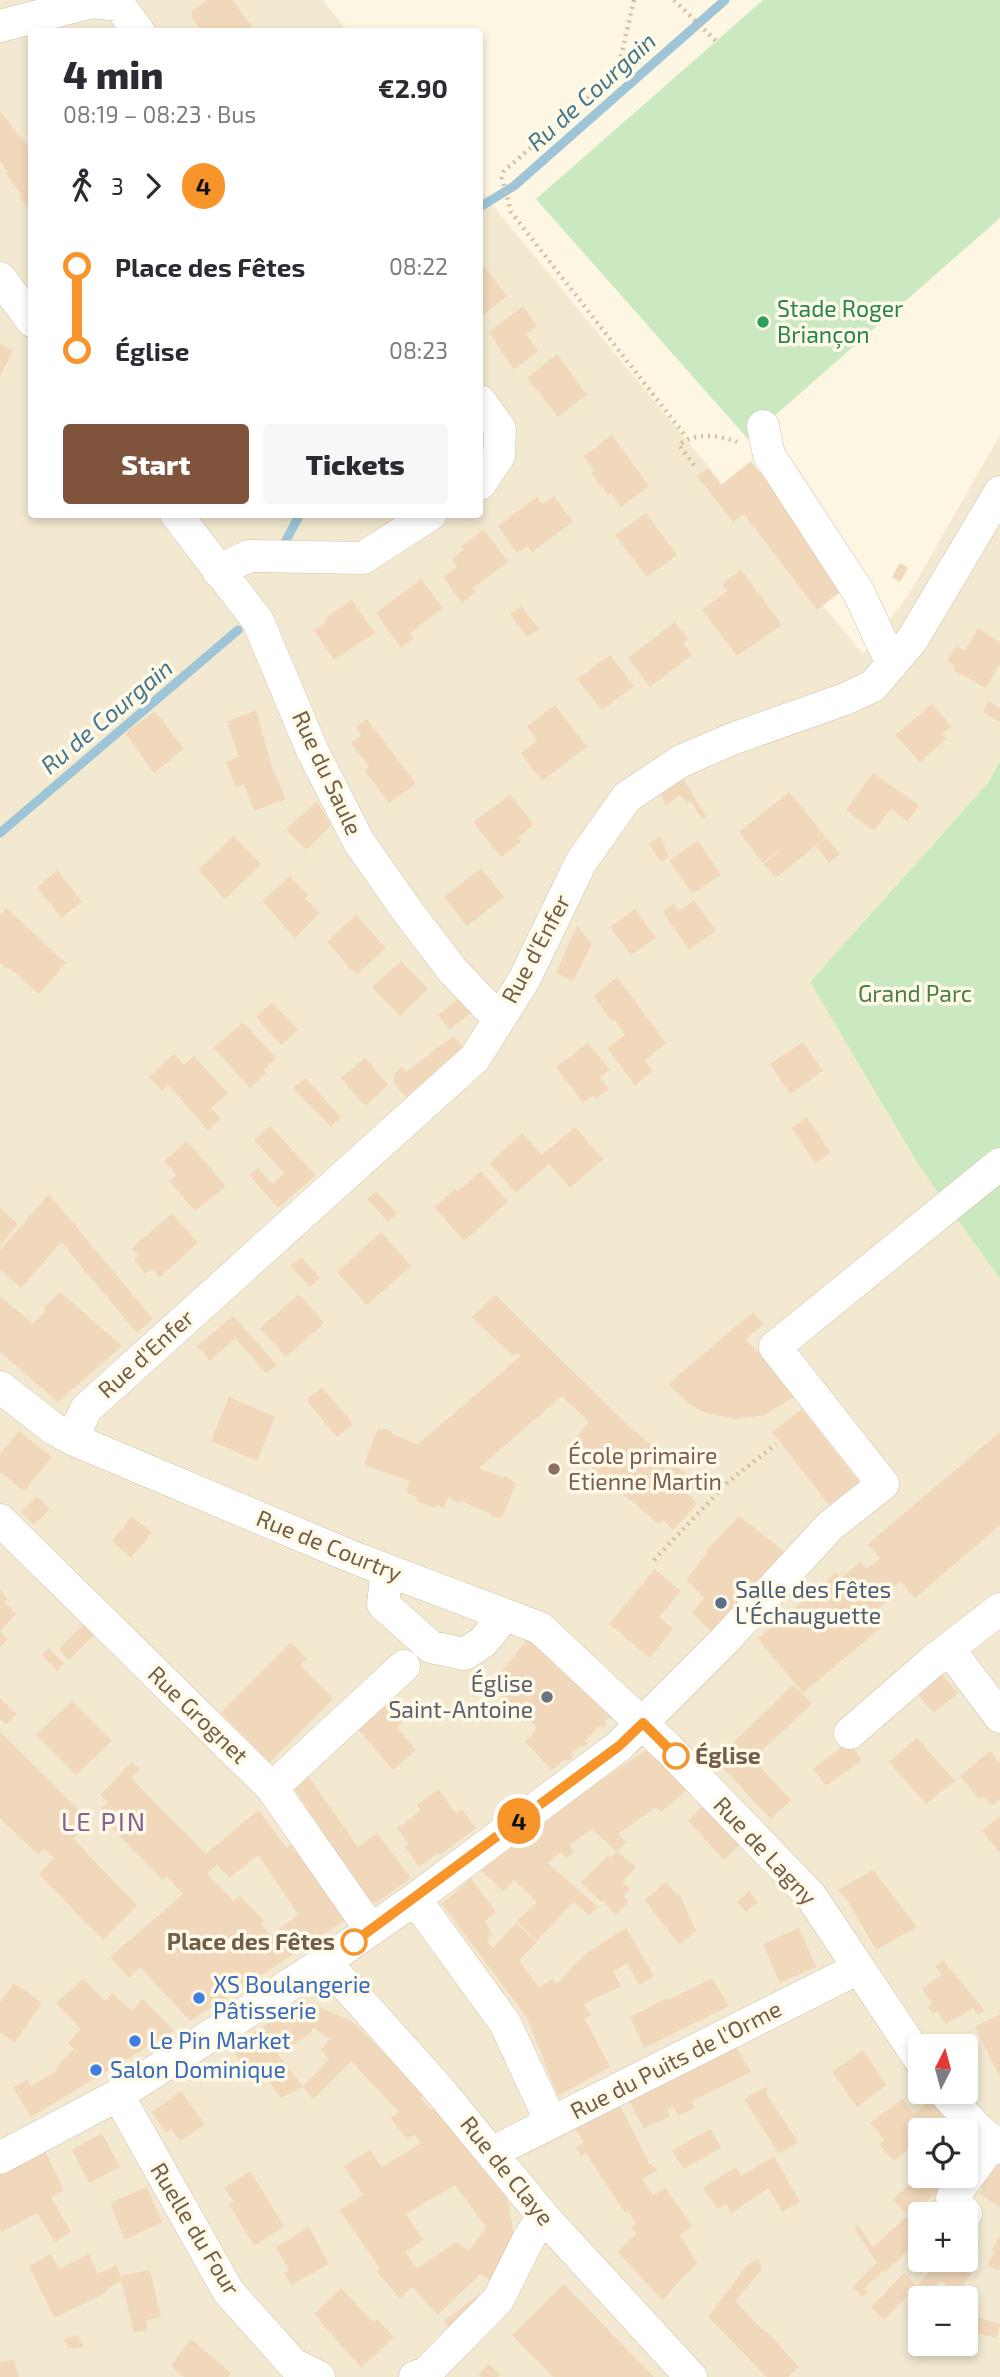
<!DOCTYPE html>
<meta charset="utf-8">
<style>
body{margin:0;font-family:"Exo 2",sans-serif;background:#f7f7f7;color:#2b2b33;height:100vh;display:flex;flex-direction:column;font-size:26px;white-space:nowrap}
*{box-sizing:border-box;margin:0}
p{font-size:23px;color:#7c7c81}
.icon{flex:none;width:38px;height:38px;fill:none;stroke:currentColor;stroke-width:2;stroke-linecap:round;stroke-linejoin:round}
.map{position:relative;flex:1;overflow:hidden}
.details{position:absolute;left:28px;top:28px;width:455px;height:490px;display:flex;flex-direction:column;background:#fff;border-radius:7px;box-shadow:0 4px 10px #0003}
.details>*{flex:none}
.badge{padding:0 14px;border-radius:23px;font-size:24px;line-height:46px}
.needle{width:46px;rotate:6deg}
.buttons{position:absolute;left:908px;top:2034px;display:grid;gap:14px}
.buttons a{display:grid;place-items:center;width:70px;height:70px;border-radius:7px;background:#fff;box-shadow:0 4px 10px #0003;font-size:35px}
.map>.badge{position:absolute;translate:-50% -50%;box-shadow:0 0 0 4px #fff}
.legs{display:flex;align-items:center;gap:10px;height:77px;padding:0 35px;font-size:23px}
.legs p{margin-inline-start:auto}
.summary{display:flex;align-items:center;justify-content:space-between;height:119px;padding:0 35px}
h1{font-size:38px;font-weight:800;line-height:52px}
.primary-button{display:flex;gap:14px;margin-top:auto;padding:14px 35px}
.primary-button a{flex:1;height:80px;border-radius:7px;background:#7f533c;color:#fff;font-size:28px;font-weight:800;line-height:80px;text-align:center}
.primary-button a+a{background:#f7f7f7;color:#2b2b33}
ul{padding:0 35px;list-style:none}
li{display:flex;align-items:center;gap:24px;height:84px;font-size:26px}
li i{display:grid;place-items:center;width:10px;height:100%;margin:0 9px;background:currentColor}
li i::after{content:'';width:18px;height:18px;margin:-9px;border:5px solid;border-radius:50%;background:#fff}
li p{margin-inline-start:auto}
li:first-child i{background:linear-gradient(#0000 50%,currentColor 0)}
li:last-child i{background:linear-gradient(currentColor 50%,#0000 0)}
.map>svg:first-child{display:block}
.residential{fill:#f3e9d1;fill-rule:evenodd}
.green{fill:#cbe9c1}
.lines{fill:none;stroke-linecap:round;stroke-linejoin:round}
.stream{stroke:#9ec5d7;stroke-width:9}
.building{fill:#f1d8ba;fill-rule:evenodd}
.minor-casing{stroke:#cfc1ac;stroke-width:33}
.path{stroke:#d5bc9e;stroke-width:4.5;stroke-dasharray:2 5;stroke-linecap:butt}
.minor{stroke:#fff;stroke-width:32}
.line-1-casing{stroke:#fff;stroke-width:16}
.line-1{stroke:#f7942a;stroke-width:10}
.leisure-dot{fill:#2e9e5b;stroke:#fff9e8;stroke-width:2.5}
.education-dot{fill:#8d6e63;stroke:#fff9e8;stroke-width:2.5}
.service-dot{fill:#5c6f8a;stroke:#fff9e8;stroke-width:2.5}
.worship-dot{fill:#6b7280;stroke:#fff9e8;stroke-width:2.5}
.stop-1-dot{fill:#fff;stroke:#f7942a;stroke-width:3.5}
.shop-dot{fill:#3f7fe0;stroke:#fff9e8;stroke-width:2.5}
.labels{text-anchor:middle;stroke-width:7;stroke-linejoin:round;paint-order:stroke}
.leisure-label{font-size:23px;fill:#27864d;stroke:#fff9e8;text-anchor:start}
.street-label{font-size:23px;fill:#735f49;stroke:#fff9e8}
.park-label{font-size:23px;fill:#4c7f44;stroke:#fff9e8}
.education-label{font-size:23px;fill:#785e54;stroke:#fff9e8;text-anchor:start}
.service-label{font-size:23px;fill:#4e5e75;stroke:#fff9e8;text-anchor:start}
.worship-label{font-size:23px;fill:#5b616d;stroke:#fff9e8;text-anchor:end}
.stop-label{font-size:23px;font-weight:bold;fill:#735f49;stroke:#fff9e8;text-anchor:start}
.shop-label{font-size:23px;fill:#366cbe;stroke:#fff9e8;text-anchor:start}
.water-label{font-size:24px;font-style:italic;fill:#46778d;stroke:#fff9e8}
.quarter-label{font-size:26px;letter-spacing:2px;fill:#876190;stroke:#fff9e8}
</style>
<div class="map">
<svg width="1000" height="2377" viewBox="0 0 1000 2377">
<rect width="100%" height="100%" fill="#fcf6e2"/>
<path class="residential" d="M0,0h322l26,31 -316,1v482h448v-324l383,464 45,-58 92,-161v326l-12,22 -178,199 108,182 82,115v1098h-1000zM920,2046h46v45h-46zM920,2130h46v45h-46zM920,2214h46v45h-46zM920,2298h46v45h-46z"/>
<path class="green" d="M763,0h237v218l-252,221 -212,-240z
M1000,761v518l-82,-115 -108,-182 178,-199z"/>
<g class="lines">
<path class="stream" d="M480,207l34,-21 211,-186
M285,542l15,-28
M0,833l238,-203"/>
</g>
<path class="building" d="M208,0h25l22,32h-53l-10,-14v-7z
M0,111l32,41v61l-13,-16 3,-2 -16,-21 2,-2 -8,-11z
M480,261l27,35 -27,22z
M523,306l14,20 -11,8 12,17 -24,19 -25,-38z
M0,343l13,8 -13,25z
M557,354l30,41 -29,22 -31,-39z
M612,435l37,51 -28,21 -10,-14 -3,2 -17,-22 3,-2 -10,-15z
M751,461l97,125 -31,24 -73,-96 -11,8 -36,-46 11,-8 13,17z
M554,496l19,26 -41,30 -4,-6 -11,7 -19,-27 39,-29 5,7z
M646,513l31,42 -30,22 -32,-42z
M484,529l24,33 -35,26 3,4 -14,11 -19,-26 14,-10 -5,-8 12,-9 -2,-4z
M900,563l8,5 -8,14 -8,-5z
M741,570l41,55 -45,31 -35,-46 25,-19 -5,-7z
M421,579l22,29 -33,25 4,5 -13,10 -25,-35z
M352,600l23,33 -41,27 -20,-30 12,-8 -2,-3z
M521,606l18,23 -12,8 -17,-23z
M675,622l13,17 -5,4 9,12 -42,32 -22,-29z
M978,628l22,14v21l-14,25 -33,-18 2,-4 -8,-5 9,-15 9,5z
M610,655l24,31 -32,24 -25,-31z
M988,701l12,7v14l-17,-10z
M932,704l19,22 -9,8 4,5 -26,23 -25,-27z
M555,705l32,42 -45,34 -21,-28 16,-12 -10,-15z
M256,710l16,57 14,32 -32,12 -10,-27 -8,3 -10,-25 13,-5 -12,-35z
M155,711l29,38 -30,24 -29,-40z
M367,719l49,65 -27,19 -24,-32 4,-4 -18,-24 10,-8 -5,-8z
M873,773l46,32 -11,16 -17,-12 -17,22 -28,-21z
M683,778l23,38 -4,3 -11,-18 -5,2 -6,-8 -14,10 -6,-11z
M789,792l37,45 -50,41 -12,-14 29,-24 -30,23 -24,-31z
M510,795l24,29 -16,14 3,4 -20,15 -28,-35z
M317,801l14,24 -25,25 -20,-21z
M234,836l27,28 -36,35 -27,-29z
M660,836l9,21 -8,5 -12,-18z
M827,838l13,16 -11,9 -13,-17z
M698,841l23,34 -29,19 -23,-34z
M481,868l23,29 -37,29 -23,-29z
M57,870l25,31 -20,17 -25,-30z
M290,876l18,19 -3,4 15,14 -25,25 -33,-37z
M694,900l22,31 -27,19 -26,-38 11,-9 5,8z
M6,908l60,55 -27,31 -31,-27 -1,2 -7,-6v-48z
M635,909l21,29 -25,17 -21,-28z
M356,915l30,33 -30,27 -29,-33z
M577,926l15,18 -19,37 -17,-8z
M401,961l27,28 -28,27 -28,-29z
M617,977l49,66 -21,17 8,11 -18,14 -28,-37 18,-13 -11,-16 -3,2 -17,-25z
M463,995l12,14 -25,21 -12,-15z
M272,1002l26,28 -17,15 -25,-28z
M243,1022l33,36 -12,12 2,3 -16,15 -36,-40z
M453,1036l10,11 -57,50 -12,-14v-9l7,-7 5,5z
M803,1042l20,29 -33,23 -20,-30z
M588,1043l22,27 -10,7 9,12 -13,10 -3,-4 -10,8 -27,-36z
M174,1054l10,11 10,-9 34,37 -17,15 9,10 -12,12 -40,-45 -6,6 -13,-14z
M365,1058l23,27 -23,21 -24,-28z
M305,1078l36,39 -10,10 -38,-39z
M807,1117l24,36 -16,10 -23,-35z
M270,1126l46,49 -38,33 -29,-33 9,-7 15,16 11,-11 -30,-33z
M575,1127l28,32 -33,29 -21,-24 -33,29 -26,-30 32,-30 20,22z
M187,1141l39,45 -31,25 -26,-30 7,-6 -12,-14z
M481,1171l27,31 -44,39 -30,-34 21,-18 3,2z
M376,1191l21,22 -9,9 -21,-23z
M49,1194l104,125 -16,14 -76,-91 -40,46 -21,-18v-20z
M0,1208l18,16 -18,22z
M172,1213l26,30 -39,35 -7,-9 -7,5 -11,-15 5,-3 -7,-8z
M381,1232l30,34 -44,39 -30,-33z
M301,1257l19,21 -10,9 -20,-21z
M60,1292l62,54 -64,56 -58,-50v-56l33,28 13,-14 -3,-2z
M299,1294l25,29 -38,34 -26,-29z
M496,1295l128,127 74,62 -10,10 9,10 -24,26 -10,-10 -4,4 -92,-76 22,-26 -27,-26 -83,72 25,10 1,-2 11,7 -14,35 -11,-2v-2l-30,-13 -1,3 -12,-7 -4,11 -9,-3v3l-19,-7 1,-4 -11,-4 4,-12 -43,-15 -3,-3 14,-34 4,1 1,-2 9,4v2l26,10 103,-88 -4,-3 -4,3 -41,-39z
M753,1312l10,12 -17,15 50,57 -31,19 -31,4 -28,-6 -17,-9 -21,-20z
M233,1316l44,49 -11,8 -31,-35 -25,23 -13,-15z
M322,1387l31,37 -16,13 -31,-37z
M229,1397l46,20 -18,44 -46,-20z
M802,1409l57,73 -30,23 -57,-73z
M19,1431l33,26 -28,34 -24,-19v-18z
M1000,1432v93l-85,73 -15,-17 -13,12 4,5 -19,17 10,12 -79,66 -45,-54 78,-66 4,6 20,-17 7,7 13,-11 -12,-14z
M37,1496l13,13 -16,16 -13,-13z
M132,1516l20,17 -21,25 -19,-17z
M739,1516l46,36 -71,82 -22,-21 12,-15 -18,-18 21,-27 -1,-2z
M655,1569l26,22 -22,26 14,12 -23,29 -41,-34z
M0,1590l8,9 -4,3 12,12 -16,17 8,8 -8,8z
M85,1623l10,11 -26,26 -10,-11z
M531,1634l85,80 -4,5 -2,-2 -6,5 3,2 -4,4 -3,-2 -15,15 3,2 -5,5 -2,-3 -10,9 2,4 -5,3 -2,-2 -14,11 -27,-28 12,-14 -7,-7 -2,3 -5,-5 3,-2 -6,-7 -4,4 -4,-5 3,-3 -8,-7 -2,3 -4,-4 2,-3 -8,-8h-6v-5h5z
M291,1643l16,16 -7,6 33,34 -63,63 -49,-49z
M48,1648l16,15 -7,8 -16,-16z
M938,1670l20,23 -24,20 -20,-23z
M793,1685l19,19 -59,55 38,41 -20,19 -56,-59z
M0,1698l17,16 -11,10 -6,-5z
M72,1701l40,40 -36,34 -40,-40z
M387,1705l15,17 -5,6 19,22 -23,20 -36,-42z
M0,1732l90,89 -17,18 64,66 -34,35 -64,-66 15,-16 -10,-9 -6,6 -38,-37z
M917,1738l38,43 -29,23 -37,-42z
M849,1743l13,17 -36,26 -13,-17 32,-25z
M644,1751l11,3 32,36 -26,22 -5,-5 -38,27 8,8 -9,10 -25,-23 -22,16 4,7 -8,6 -5,-6 -2,1 -11,10 50,44 -9,8 -16,-13 -36,39 -20,-20 20,-19 -23,-22 -11,11 -23,-21 40,-34z
M990,1751l10,12v36l-8,7 -9,-10 -4,3 -19,-23z
M132,1762l7,7 -8,9 75,76 52,-44 29,38 6,-5 53,77 -156,101 -50,-54 -11,11 -19,-21 73,-63 -16,-17 -4,3 -66,-67 11,-11 -8,-7zM258,1855l40,59 -27,22 -10,-12 3,-3 -24,-25 -7,5 -26,-27 10,-9 13,13z
M305,1772l53,75 19,-14 31,41 2,5 -34,24 -8,-3 -77,-116z
M438,1789l18,24 5,-4 15,19 -36,27 -2,-2 -19,14 -14,-20 4,-3 -12,-16 24,-17 -4,-6z
M703,1806l37,39 -16,15 -36,-39z
M1000,1816v37l-18,-22z
M617,1851l19,16 -14,15 8,7 -7,7 6,5 -14,14 -12,-15 -2,2 -20,-19 27,-28 3,3z
M873,1870l44,57 -41,23 -28,-49 -10,-11z
M471,1878l25,34 -11,9 7,13 -5,7 6,7 23,-25 21,19 -18,18 20,28 13,-9 5,5 23,-25 19,-14 27,-17 28,48 -15,9 -12,-22 -14,8 8,15 -37,18 7,11 -7,4 2,2 24,46 -52,29 -31,-78 -85,-114z
M666,1882l12,14 2,-2 16,37 -17,14 -34,-45z
M749,1891l9,11 -12,10 -9,-10z
M799,1928l17,39 -36,16 -17,-39z
M943,1960l42,51 -7,4 -5,-7 -27,16 -9,-13 -4,3 -5,-8 4,-2 -10,-16 20,-13 -7,-9z
M712,1978l17,28 -85,42 -14,-31 37,-19 1,2z
M83,1979l22,22 7,-8 20,18 11,-12 31,32 -143,86 -18,-29 15,-9 3,7 27,-16 -2,-3 18,-18 -6,-6 13,-14 -25,-26z
M14,1983l28,20 -28,40 -14,-11v-30z
M305,2001l48,21 72,72 -4,4 10,12 4,-3 71,90 3,7 5,33 -20,45 -14,-8 -42,41 -26,-28 -12,11 -23,-26 3,-4 -41,-58 24,-15 -19,-29 26,-16 12,17 39,-24 -6,-8 -8,4 -17,-21 9,-6 -48,-51 -38,38 -10,-12 26,-28 -8,-9 9,-11 -17,-11 -2,5 -33,21 25,33 -22,11 -22,-31 -10,6 -19,-26zM455,2185l31,42 -17,24 -13,-9 -39,26 -12,-16 18,-12 -17,-26z
M1000,2014v63l-25,-50z
M736,2047l15,25 -59,29 3,7 -17,8 -5,-10 -6,4 3,6 -26,13 -15,-28z
M863,2050l23,35 -29,22 -25,-35z
M767,2086v9l31,47 -19,12 -35,-55z
M181,2091l24,34 -25,16 -9,-12 -5,4 -14,-21z
M933,2097l23,33h-36v9l-26,22 -15,-17 6,-4 -15,-17 32,-24 12,15z
M620,2106l29,57 9,7 -16,9 11,16 12,-7 27,38 -12,9 17,28 -35,37 -44,-48 18,-18 -5,-7 5,-3 -7,-12 -4,1 -39,-60 -5,3 -5,-9 8,-5 -9,-13z
M711,2129l10,19 -38,21 -11,-19z
M102,2133l18,34 -31,16 -17,-33z
M44,2149l20,41 -13,7 20,35 -16,10 -18,-29 -35,19 -2,-3v-56z
M774,2156l26,46 -17,10 -15,-24 -37,25 -5,-9 -8,5 -15,-21 33,-21 5,9z
M1000,2161v46l-21,-14 4,-4 -9,-5z
M250,2171l34,55 -30,20 -25,-42 5,-2 -10,-14z
M920,2175h32l-18,21 -28,18 -13,-15z
M147,2187l15,35 -37,18 -15,-37z
M936,2198l16,16h-32v24l-35,35 -2,-2 -20,18 4,3 -5,5 -9,-10 24,-24 -22,-34 3,-4 15,22 32,-29 23,-9z
M309,2227l20,37 -38,21 -7,-12 5,-3 -13,-23z
M966,2228l14,15 -12,12 3,3 -12,8 12,8 -13,19 -18,-12 -18,17 -9,-8 -29,30 -13,-13 33,-34 13,13 22,-25 5,5 5,-7h17z
M1000,2236v32l-2,3 -11,-7 8,-12 -3,-2z
M51,2254l8,15 30,-15 9,20 19,-9 3,11 30,-6 11,47 -15,3 2,10 -14,3 -13,-52 -15,9 1,2 -53,26 -25,-52z
M758,2259l4,10 -27,32 26,27 7,5 31,34 -11,10h-21l-59,-60 40,-53z
M564,2284l90,93h-101l-41,-42z
M341,2288l32,34 4,-3 17,18 -33,31 -47,-54z
M477,2296l8,11 -32,28 -9,-14z
M974,2316l26,8 -4,14 -26,-7z
M78,2335l6,12 -15,2 -5,-10z
M191,2339l40,34 -3,4h-44l-13,-12z
M14,2360l5,17h-19v-15z
M488,2364l12,10 -2,3h-17l-2,-3z"/>
<g class="lines">
<g class="minor-casing">
<path id="minor" d="M0,26l92,-24 27,3 20,27
M0,278l32,43
M480,401l20,28 -1,27 -19,28
M763,426l6,29 90,138 33,71
M176,514l82,107 54,129 47,92 49,70 45,59 46,48
M218,571l31,-15 114,2 68,-44
M0,1387l54,42 18,10 283,119 185,70 128,120 143,148 109,164
M72,1439l14,-30 389,-351 49,-78 57,-118 46,-65 54,-36 51,-22 113,-40 28,-13 39,-46 88,-148
M0,1520l272,268 99,142
M387,1570l-4,34 48,43 34,7 18,-12 22,-27
M949,1649l51,68
M850,1733l84,-73 66,-51
M272,1788l132,-122
M415,1899l90,124 46,99
M325,1962l112,125 106,129 148,161
M943,2091l34,37 23,20
M118,2095l110,196 65,73 26,13
M493,2152l366,-184
M0,2158l118,-63 207,-133 90,-63 204,-153 106,-106 105,-114 53,-42 -108,-137 225,-183
M966,2214l-14,-16 41,-55
M415,2377l11,-4 72,-73 30,-60 15,-24"/>
</g>
<path class="path" d="M634,0l-17,73 -113,98 -2,7 9,34 176,226
M674,0l42,41
M694,465l-15,-20c16,-13 39,-10 58,-3
M654,1560l74,-78 48,-38"/>
<use href="#minor" class="minor"/>
</g>
<g class="lines">
<g class="line-1-casing">
<path id="line-1" d="M354,1942l265,-196 24,-23 33,33"/>
</g>
<use href="#line-1" class="line-1"/>
</g>
<circle class="leisure-dot" cx="763" cy="322" r="7"/>
<circle class="education-dot" cx="554" cy="1469" r="7"/>
<circle class="service-dot" cx="721" cy="1603" r="7"/>
<circle class="worship-dot" cx="547" cy="1697" r="7"/>
<g class="stop-1-dot">
<circle cx="676" cy="1756" r="12"/>
<circle cx="354" cy="1942" r="12"/>
</g>
<g class="shop-dot">
<circle cx="199" cy="1998" r="7"/>
<circle cx="135" cy="2041" r="7"/>
<circle cx="96" cy="2070" r="7"/>
</g>
<g class="labels">
<g class="leisure-label">
<text x="777" y="317">Stade Roger<tspan x="777" dy="26">Briançon</tspan></text>
</g>
<g class="street-label">
<text transform="translate(327 773) rotate(65)" y="8">Rue du Saule</text>
<text transform="translate(536 949) rotate(-62)" y="8">Rue d'Enfer</text>
<text transform="translate(146 1354) rotate(-42)" y="8">Rue d'Enfer</text>
<text transform="translate(329 1546) rotate(22)" y="8">Rue de Courtry</text>
<text transform="translate(198 1715) rotate(44)" y="8">Rue Grognet</text>
<text transform="translate(765 1851) rotate(47)" y="8">Rue de Lagny</text>
<text transform="translate(676 2060) rotate(-27)" y="8">Rue du Puits de l'Orme</text>
<text transform="translate(507 2171) rotate(51)" y="8">Rue de Claye</text>
<text transform="translate(195 2229) rotate(59)" y="8">Ruelle du Four</text>
</g>
<g class="park-label">
<text x="915" y="1002">Grand Parc</text>
</g>
<g class="education-label">
<text x="568" y="1464">École primaire<tspan x="568" dy="26">Etienne Martin</tspan></text>
</g>
<g class="service-label">
<text x="735" y="1598">Salle des Fêtes<tspan x="735" dy="26">L'Échauguette</tspan></text>
</g>
<g class="worship-label">
<text x="533" y="1692">Église<tspan x="533" dy="26">Saint-Antoine</tspan></text>
</g>
<g class="stop-label">
<text x="695" y="1764">Église</text>
<text x="335" y="1950" text-anchor="end">Place des Fêtes</text>
</g>
<g class="shop-label">
<text x="213" y="1993">XS Boulangerie<tspan x="213" dy="26">Pâtisserie</tspan></text>
<text x="149" y="2049">Le Pin Market</text>
<text x="110" y="2078">Salon Dominique</text>
</g>
<g class="water-label">
<text transform="translate(592 92) rotate(-42)" y="8">Ru de Courgain</text>
<text transform="translate(107 717) rotate(-40)" y="8">Ru de Courgain</text>
</g>
<g class="quarter-label">
<text x="104" y="1831">LE PIN</text>
</g>
</g>
</svg>
<div class="buttons">
<a><svg class="needle" viewBox="-14 -14 28 28"><path d="M0-13l5 13h-10z" fill="#e53935"/><path d="M0 13l5-13h-10z" fill="#7c7c81"/></svg></a>
<a><svg class="icon" aria-label="locate" viewBox="0 0 24 24"><circle cx="12" cy="12" r="6"/><path d="M12 2v4M12 18v4M2 12h4M18 12h4"/></svg></a>
<a>+</a>
<a>−</a>
</div>
<b class="badge" style="left:519px;top:1821px;background:#f7942a;color:#111">4</b>
<section class="details">
<div class="summary"><div><h1>4 min</h1><p>08:19 – 08:23 · Bus</p></div><b>€2.90</b></div>
<div class="legs"><svg class="icon" aria-label="walk" viewBox="0 0 24 24"><circle cx="13" cy="4" r="2"/><path d="M13 8l-2 6 4 7M11 14l-3 7M7 12l3-4h3l4 4"/></svg>3<svg class="icon" aria-label="forward" viewBox="0 0 24 24"><path d="M9 5l7 7-7 7"/></svg><b class="badge" style="background:#f7942a;color:#111">4</b></div>
<ul>
<li><i style="color:#f7942a"></i><b>Place des Fêtes</b><p>08:22</p></li>
<li><i style="color:#f7942a"></i><b>Église</b><p>08:23</p></li>
</ul>
<div class="primary-button"><a>Start</a><a>Tickets</a></div>
</section>
</div>
